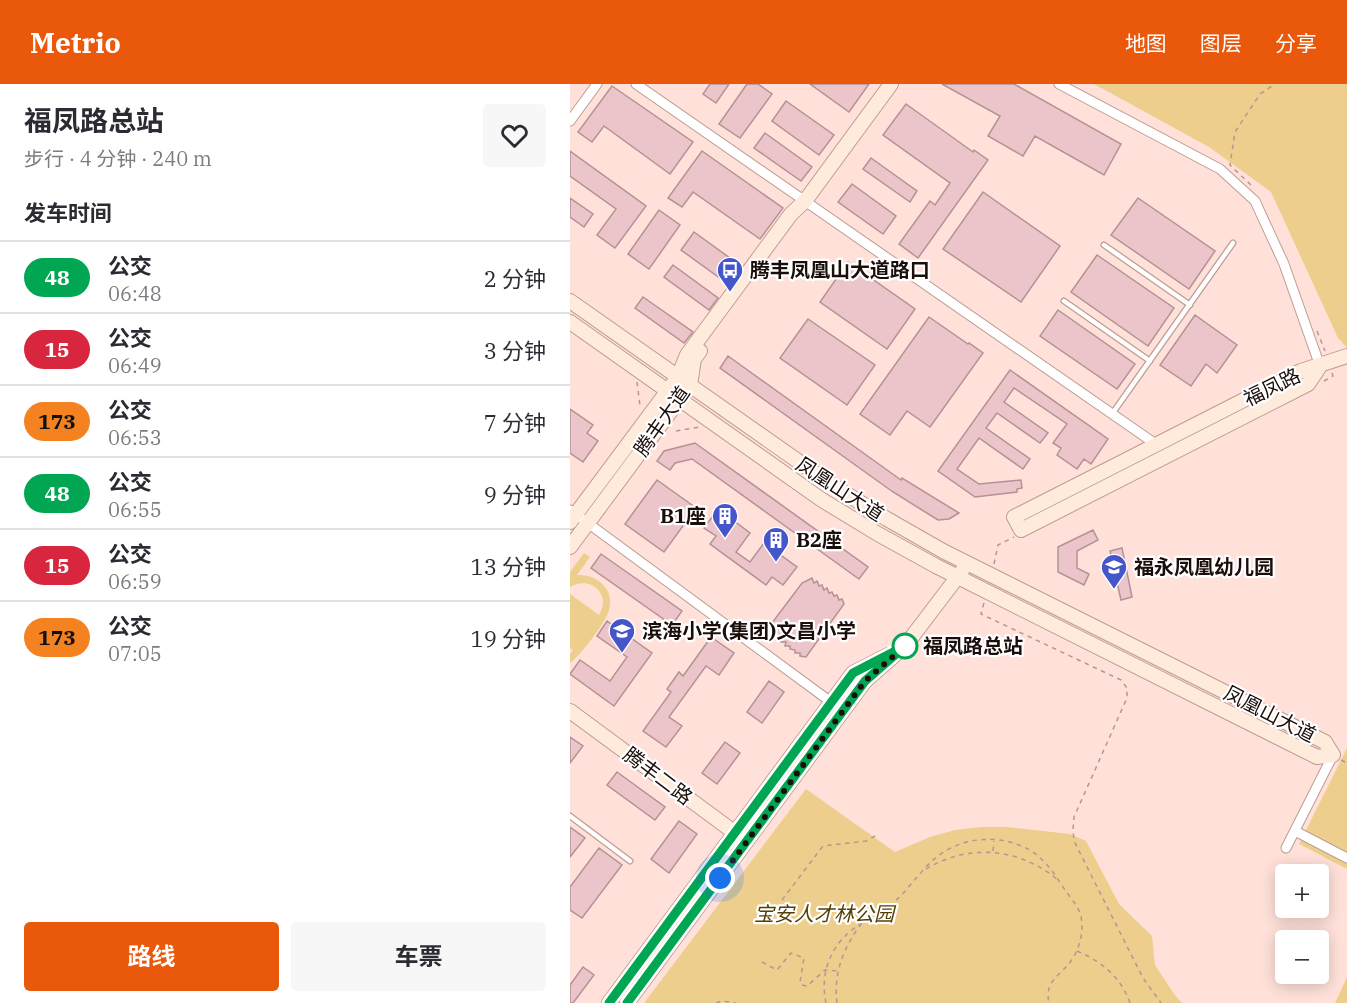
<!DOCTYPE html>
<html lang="zh">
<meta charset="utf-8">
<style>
body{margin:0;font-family:"IBM Plex Serif","Noto Sans SC",serif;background:#f7f7f7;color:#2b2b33;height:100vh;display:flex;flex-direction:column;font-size:22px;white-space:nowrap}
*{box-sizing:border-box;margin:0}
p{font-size:20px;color:#7c7c81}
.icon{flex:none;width:33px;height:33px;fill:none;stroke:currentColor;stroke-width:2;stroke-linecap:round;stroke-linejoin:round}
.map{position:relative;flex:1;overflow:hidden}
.drawer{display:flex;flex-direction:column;background:#fff;width:570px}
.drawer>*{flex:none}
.badge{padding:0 12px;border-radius:20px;font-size:21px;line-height:39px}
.controls{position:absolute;left:705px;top:780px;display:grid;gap:12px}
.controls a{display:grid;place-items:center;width:54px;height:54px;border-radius:6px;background:#fff;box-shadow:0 3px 15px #0003;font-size:30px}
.you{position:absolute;width:30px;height:30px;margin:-15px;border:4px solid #fff;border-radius:50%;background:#1a73e8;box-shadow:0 0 0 9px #1a73e833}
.map>.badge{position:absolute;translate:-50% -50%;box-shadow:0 0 0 3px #fff}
h2{padding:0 24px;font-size:22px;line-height:54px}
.round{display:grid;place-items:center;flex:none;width:63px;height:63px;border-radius:6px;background:#f7f7f7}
.head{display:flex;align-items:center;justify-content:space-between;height:102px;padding:0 24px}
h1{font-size:28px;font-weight:700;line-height:45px}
.action{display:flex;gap:12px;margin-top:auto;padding:12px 24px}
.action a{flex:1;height:69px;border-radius:6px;background:#ea580c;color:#fff;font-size:24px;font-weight:700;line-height:69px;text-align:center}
.action a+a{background:#f7f7f7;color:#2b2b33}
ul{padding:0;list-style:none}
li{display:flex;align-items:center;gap:18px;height:72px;padding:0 24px;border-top:2px solid #e1e1e2}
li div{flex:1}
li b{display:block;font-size:22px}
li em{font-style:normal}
li .badge{min-width:66px;font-weight:700;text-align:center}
header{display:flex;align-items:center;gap:36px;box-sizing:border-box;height:84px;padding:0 30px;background:#ea580c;color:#fff}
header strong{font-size:28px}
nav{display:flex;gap:33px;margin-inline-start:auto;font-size:21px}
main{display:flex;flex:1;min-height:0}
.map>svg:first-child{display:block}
.green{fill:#edce8d}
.building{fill:#ecc5ca;stroke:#b49195;stroke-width:1.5}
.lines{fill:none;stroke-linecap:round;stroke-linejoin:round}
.lane-casing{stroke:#be9c93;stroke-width:7}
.street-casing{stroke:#be9c93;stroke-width:11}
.secondary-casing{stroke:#be9c93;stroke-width:16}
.path{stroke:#b19992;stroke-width:1.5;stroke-dasharray:4.5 4.5;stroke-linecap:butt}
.lane{stroke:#fff;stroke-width:4.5}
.street{stroke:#fff;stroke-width:9}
.secondary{stroke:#ffebdb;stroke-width:14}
.line-casing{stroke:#fff;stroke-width:14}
.line{stroke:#00a651;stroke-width:9}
.walk{stroke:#1a0e0b;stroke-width:6;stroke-dasharray:0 10.8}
.stop-dot{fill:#fff;stroke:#00a651;stroke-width:3}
.labels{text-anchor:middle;stroke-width:4.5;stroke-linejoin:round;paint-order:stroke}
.poi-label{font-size:20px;font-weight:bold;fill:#1a0e0b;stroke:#fff;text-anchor:start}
.street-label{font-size:20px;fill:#1a0e0b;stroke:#fff}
.stop-label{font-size:20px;font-weight:bold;fill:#1a0e0b;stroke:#fff;text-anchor:start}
.park-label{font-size:20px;font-style:italic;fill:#563f03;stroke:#fff}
</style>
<header>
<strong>Metrio</strong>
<nav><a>地图</a><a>图层</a><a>分享</a></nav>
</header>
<main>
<section class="drawer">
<div class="head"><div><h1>福凤路总站</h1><p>步行 · 4 分钟 · 240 m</p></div><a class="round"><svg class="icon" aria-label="heart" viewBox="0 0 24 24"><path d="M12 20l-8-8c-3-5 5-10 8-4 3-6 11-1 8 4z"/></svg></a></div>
<h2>发车时间</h2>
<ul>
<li><span class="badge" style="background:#00a651;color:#fff">48</span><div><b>公交</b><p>06:48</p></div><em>2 分钟</em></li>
<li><span class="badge" style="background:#d7263d;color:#fff">15</span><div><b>公交</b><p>06:49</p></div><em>3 分钟</em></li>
<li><span class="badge" style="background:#f58220;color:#111">173</span><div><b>公交</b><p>06:53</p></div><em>7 分钟</em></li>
<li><span class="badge" style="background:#00a651;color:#fff">48</span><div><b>公交</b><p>06:55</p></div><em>9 分钟</em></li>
<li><span class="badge" style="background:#d7263d;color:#fff">15</span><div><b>公交</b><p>06:59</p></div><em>13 分钟</em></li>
<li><span class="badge" style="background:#f58220;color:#111">173</span><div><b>公交</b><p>07:05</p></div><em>19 分钟</em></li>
</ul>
<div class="action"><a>路线</a><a>车票</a></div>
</section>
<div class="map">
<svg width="777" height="919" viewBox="0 0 777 919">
<rect width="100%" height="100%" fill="#ffe1d9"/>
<path class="green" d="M524,0h253v264l-9,-10 -67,-146 -62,-45z
M14,469l6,4 -13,18c20,-1 38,14 32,35 -3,12 -29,46 -39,53v-9l3,-4 -3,-2v-54l29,21c13,-21 -9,-40 -29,-28v-15z
M777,664v121l-48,-25z
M236,705l89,63 35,-15 25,-7 26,-3h26l63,7 16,7 33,63 33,32 3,29 19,29 8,9h-538z
M777,893v26h-12z"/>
<path class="building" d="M140,0h19l-13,19 -13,-9z
M177,0h11l14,10 -32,44 -21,-14z
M240,0h59l-20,28z
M372,0h72l107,60 -17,31 -69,-39 -12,20 -35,-20 12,-20z
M42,2l81,56 -23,32 -66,-48 -12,16 -14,-10z
M216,17l48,34 -15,20 -47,-34z
M336,20l67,48 1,-2 14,10 -70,98 -19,-14 31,-43 5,4 15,-22 -67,-48z
M195,49l47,34 -11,14 -47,-33z
M0,67l76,55 -31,42 -18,-13 19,-26 -46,-33z
M132,67l81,57 -23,31 -67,-47 -11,15 -14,-9z
M301,74l46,33 -7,11 -47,-33z
M282,100l44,32 -13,18 -45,-32z
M413,108l77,54 -39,56 -78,-53z
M0,114l23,16 -9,13 -14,-10z
M568,114l77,53 -26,38 -78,-54z
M89,126l21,15 -31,44 -21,-15z
M124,148l47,34 -13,18 -47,-34z
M527,171l77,53 -26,38 -77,-54z
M278,178l67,47 -28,40 -67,-47z
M103,181l45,33 -9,12 -45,-33z
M73,213l50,35 -9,11 -49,-35z
M488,226l77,54 -18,25 -77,-53z
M625,231l42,30 -20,28 -11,-9 -15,22 -31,-21z
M359,233l39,27 1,-1 14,10 -53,74 -23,-16 -17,24 -30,-21z
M238,235l67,46 -28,40 -67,-47z
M158,272l173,124 1,-2 57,35 -10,6 -11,1 -45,-28 -173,-124z
M440,286l98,69 -17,25 -7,-5 -7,10 -20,-14 4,-7 -8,-5 14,-19 -53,-36 -10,14 44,31 -8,10 -43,-30 -11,15 44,31 -7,10 -44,-31 -22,31 22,15 42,-4 1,8 -5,1v3l-42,5 -37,-26z
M0,325l23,16 -6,8 11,8 -15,21 -13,-9z
M125,359l173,124 -9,12 -167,-120 -17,4 -5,7 -13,-9 7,-10z
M87,396l39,28 -32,44 -39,-28z
M148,425l32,24 -14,19 14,10 14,-19 33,24 -14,18 -11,-8 -6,8 -56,-41 6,-8 -12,-8z
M523,446l5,10 -21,11v17l12,6 -5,11 -26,-13v-25z
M552,464l10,49 -11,3 -11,-49z
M31,470l81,57 -10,14 -81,-57z
M242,494l2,5 3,-2 2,5 3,-1 2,5 3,-2 2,5 3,-1 2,4 3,-1 2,5 3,-1 2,5 -38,53 -6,-1v-3h-5v-3l-5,-1v-3h-5l1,-4h-5v-3l-5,-1v-3h-5l1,-12 30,-40z
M37,537l45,32 -38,53 -44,-32 10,-14 30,21 17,-24 -30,-21z
M141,553l23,16 -15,22 -13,-9 -37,51 13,9 -16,21 -23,-16 28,-39 -4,-3 12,-17 4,4z
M199,597l15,11 -22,31 -15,-11z
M0,653l13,9 -13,17z
M155,658l15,11 -23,31 -15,-11z
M47,688l48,35 -10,13 -48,-35z
M109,737l18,13 -28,39 -18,-14z
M0,743l15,11 -15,19z
M29,764l23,17 -40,53 -12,-8v-23z
M13,883l11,8 -21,28h-3v-18z"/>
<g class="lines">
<g class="lane-casing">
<path id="lane" d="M534,161l86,60
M494,217l86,60
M542,330l121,-171
M0,732l60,45"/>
</g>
<g class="street-casing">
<path id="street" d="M66,0l521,361
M489,0l161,85 35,32 29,63 36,102
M0,37l27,-37
M0,426l261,192
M725,747l52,27
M716,764l47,-93"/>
</g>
<g class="secondary-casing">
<path id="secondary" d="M0,217l262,184 55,34 56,32 382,191 8,13 -16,2 -381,-191 -58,-32 -56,-34 -252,-178
M750,282l-12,18 -287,146 -7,-13 287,-146 46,-15
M0,438l108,-145 9,-22 104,-141 14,-13 86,-117
M0,463l120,-162 4,-26 6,-8
M0,627l172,127
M39,919l244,-330 35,-18
M57,919l238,-322 40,-35 57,-75"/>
</g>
<path class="path" d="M681,101l-21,-20 5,-33 25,-38 15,-10
M747,247l8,20
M754,297l9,-5 -1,-3
M67,298l3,24
M106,347l23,-4
M424,480l4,-19 16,-8
M414,519l-3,11 140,66 6,8v10l-53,119 -1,12 1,12 69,137 18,25
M771,676l6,3
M423,767l1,-10
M356,785c43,-26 94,-21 132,11
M212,816l41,-54 43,-5 11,-6
M507,867c24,10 44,26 53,52
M192,878l15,8 14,-17 13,5 -4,24 2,3 5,1 18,-16 13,1
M146,919l6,-2 14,2
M256,919c-6,-28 3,-55 26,-73 13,-11 29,-17 42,-28 14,-12 24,-28 37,-40 27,-26 70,-30 102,-10 14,10 23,24 32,38 5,7 12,15 15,23 5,16 0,35 -9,48 -11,15 -27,20 -22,42
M267,919c-4,-30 7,-57 25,-80"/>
<use href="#lane" class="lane"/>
<use href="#street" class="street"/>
<use href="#secondary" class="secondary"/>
</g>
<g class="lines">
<g class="line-casing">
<path id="line" d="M39,919l244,-330 52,-27 -40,35 -238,322"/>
</g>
<use href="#line" class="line"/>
<path class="walk" d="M150,794l145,-197 40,-35"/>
</g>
<defs>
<g id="bus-pin" transform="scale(1.35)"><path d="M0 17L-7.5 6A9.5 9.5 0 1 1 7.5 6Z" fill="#4556ca" stroke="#fff"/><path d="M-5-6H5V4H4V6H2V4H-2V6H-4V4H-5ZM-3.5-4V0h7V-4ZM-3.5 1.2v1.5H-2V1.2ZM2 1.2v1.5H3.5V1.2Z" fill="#fff"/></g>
<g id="building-pin" transform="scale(1.35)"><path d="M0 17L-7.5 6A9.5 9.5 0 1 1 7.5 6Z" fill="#4556ca" stroke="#fff"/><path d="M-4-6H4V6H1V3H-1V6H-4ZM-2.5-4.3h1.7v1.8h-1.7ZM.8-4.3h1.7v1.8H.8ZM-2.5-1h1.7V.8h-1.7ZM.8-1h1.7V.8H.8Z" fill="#fff"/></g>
<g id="school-pin" transform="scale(1.35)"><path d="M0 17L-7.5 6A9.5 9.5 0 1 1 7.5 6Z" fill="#4556ca" stroke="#fff"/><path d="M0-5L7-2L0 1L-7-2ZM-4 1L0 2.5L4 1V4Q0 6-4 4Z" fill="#fff"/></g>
</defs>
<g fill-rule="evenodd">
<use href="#bus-pin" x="160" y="186"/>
<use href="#building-pin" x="155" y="432"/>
<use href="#building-pin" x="206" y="456"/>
<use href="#school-pin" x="544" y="483"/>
<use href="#school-pin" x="52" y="547"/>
</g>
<circle class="stop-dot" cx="335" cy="562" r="12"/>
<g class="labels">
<g class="poi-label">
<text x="180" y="193">腾丰凤凰山大道路口</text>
<text x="136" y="439" text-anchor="end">B1座</text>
<text x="226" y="463">B2座</text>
<text x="564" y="490">福永凤凰幼儿园</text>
<text x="72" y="554">滨海小学(集团)文昌小学</text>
</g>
<g class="street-label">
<text transform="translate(702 303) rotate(-26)" y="7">福凤路</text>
<text transform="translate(92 337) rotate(-55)" y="7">腾丰大道</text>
<text transform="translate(270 405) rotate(33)" y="7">凤凰山大道</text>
<text transform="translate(700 630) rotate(27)" y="7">凤凰山大道</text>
<text transform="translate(88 692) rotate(37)" y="7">腾丰二路</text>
</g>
<g class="stop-label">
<text x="353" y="569">福凤路总站</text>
</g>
<g class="park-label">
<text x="254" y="837">宝安人才林公园</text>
</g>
</g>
</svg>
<div class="controls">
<a>+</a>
<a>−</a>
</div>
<div class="you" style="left:150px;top:794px"></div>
</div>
</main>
